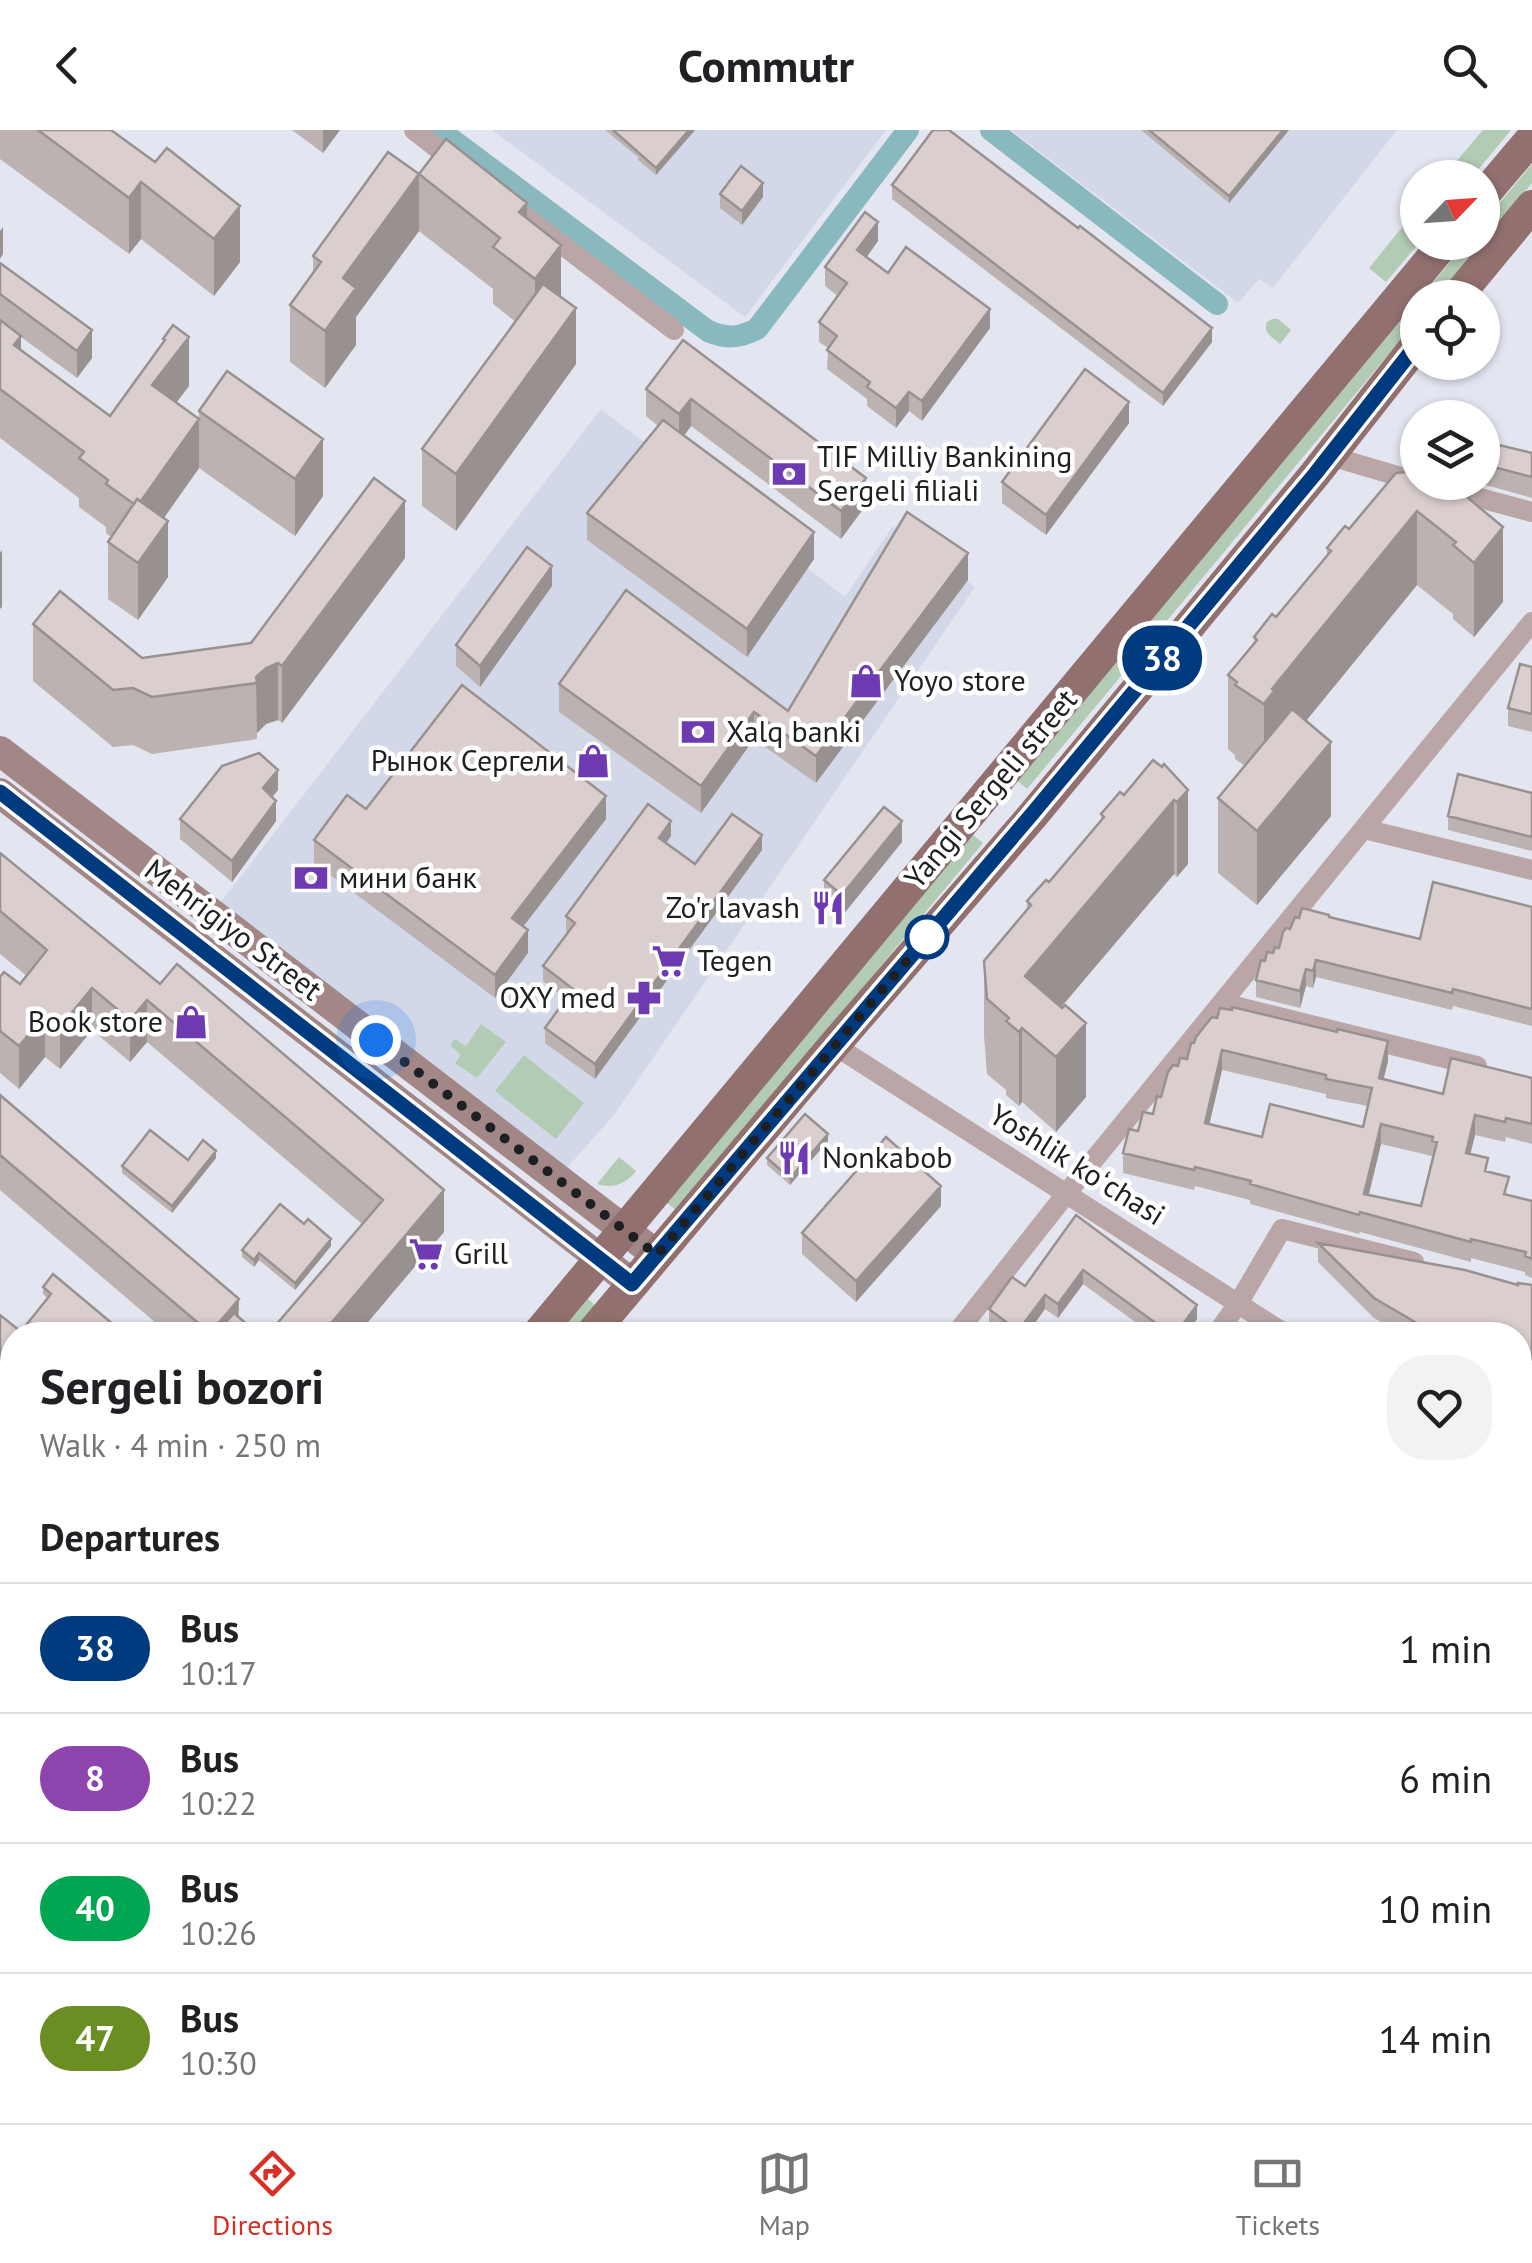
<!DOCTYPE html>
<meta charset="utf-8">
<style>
body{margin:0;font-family:"PT Sans",sans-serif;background:#f2f2f2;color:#202124;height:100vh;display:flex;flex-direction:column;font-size:38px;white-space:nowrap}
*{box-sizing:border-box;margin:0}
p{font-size:32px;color:#757577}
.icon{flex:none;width:55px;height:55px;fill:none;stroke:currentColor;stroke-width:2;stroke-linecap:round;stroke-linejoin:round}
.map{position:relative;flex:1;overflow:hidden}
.side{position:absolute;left:0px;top:1192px;width:1532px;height:802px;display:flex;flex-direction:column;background:#fff;border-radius:40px 40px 0 0;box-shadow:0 2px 8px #0004}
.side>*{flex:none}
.badge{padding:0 20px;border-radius:32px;font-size:35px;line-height:65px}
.needle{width:65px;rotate:65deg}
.tools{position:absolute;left:1400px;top:30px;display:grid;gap:20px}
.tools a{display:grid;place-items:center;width:100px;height:100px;border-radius:50%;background:#fff;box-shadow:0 2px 8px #0004;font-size:50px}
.you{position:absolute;width:50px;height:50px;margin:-25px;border:8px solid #fff;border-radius:50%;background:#1a73e8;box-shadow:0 0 0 15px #1a73e833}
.map>.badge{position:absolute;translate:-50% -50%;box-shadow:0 0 0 5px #fff}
h2{padding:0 40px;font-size:38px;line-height:90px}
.round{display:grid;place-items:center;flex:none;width:105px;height:105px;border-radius:40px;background:#f2f2f2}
.headline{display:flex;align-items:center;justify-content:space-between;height:170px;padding:0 40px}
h1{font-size:48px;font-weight:700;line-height:75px}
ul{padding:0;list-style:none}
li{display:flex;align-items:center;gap:30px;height:130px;padding:0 40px;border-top:2px solid #e0e0e0}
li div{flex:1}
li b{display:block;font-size:38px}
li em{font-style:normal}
li .badge{min-width:110px;font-weight:700;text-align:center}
header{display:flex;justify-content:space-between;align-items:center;height:130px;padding:0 40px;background:#fff;font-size:45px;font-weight:700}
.dock{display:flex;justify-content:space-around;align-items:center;height:140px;border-top:2px solid #e0e0e0;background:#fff;font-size:28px;color:#757577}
.dock a{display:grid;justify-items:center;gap:5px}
.dock .current{color:#d93025}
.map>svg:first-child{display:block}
.built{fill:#d3d8e8}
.green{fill:#b2cbb4}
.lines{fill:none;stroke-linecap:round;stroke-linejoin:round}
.canal{stroke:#89b9be;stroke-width:22}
.minor{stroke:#baa6a6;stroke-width:20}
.secondary{stroke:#a38787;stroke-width:30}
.primary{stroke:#927070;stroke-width:32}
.wall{fill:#bbb2b1;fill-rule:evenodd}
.shaded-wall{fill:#999190}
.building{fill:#dacfce;stroke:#999190;stroke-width:2.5;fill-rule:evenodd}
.line-casing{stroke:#fff;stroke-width:22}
.line{stroke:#003b80;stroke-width:15}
.walk{stroke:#1e1f22;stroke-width:10;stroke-dasharray:0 18}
.stop-dot{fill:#fff;stroke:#003b80;stroke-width:5}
.labels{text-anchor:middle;stroke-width:9;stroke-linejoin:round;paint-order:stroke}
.poi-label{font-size:30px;fill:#1e1f22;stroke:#fff;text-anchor:start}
.street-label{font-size:30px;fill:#1e1f22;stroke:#fff}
</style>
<header><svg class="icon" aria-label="back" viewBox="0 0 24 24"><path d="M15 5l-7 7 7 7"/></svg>Commutr<svg class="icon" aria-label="search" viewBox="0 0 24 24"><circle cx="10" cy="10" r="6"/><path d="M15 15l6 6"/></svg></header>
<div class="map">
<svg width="1532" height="1993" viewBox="0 0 1532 1993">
<rect width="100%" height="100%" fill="#e3e6f0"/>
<path class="built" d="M492,0h394l-141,187z
M1011,0h386l-124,158 -14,-9 -21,24z
M601,279l244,188 48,-71 82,61 -361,528 -50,56 -360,-247z"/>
<path class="green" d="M1483,0h28l-39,47h-29z
M1532,34v19l-49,59v-19z
M1417,79l2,34 -33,39 -17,-14z
M1482,112l-46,55 -16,1 46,-55z
M1417,171v19l-390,469 -9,-8z
M1272,189h6l13,11 -11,14c-8,-7 -17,-11 -13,-22z
M972,704l11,9 -306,368 -10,-8z
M481,894l25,18 -29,36 -22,-15 6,-8 -11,-10 5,-6 11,7z
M524,925l60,48 -28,36 -61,-48z
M619,1027l17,14c-10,13 -23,18 -39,13z
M588,1169l9,8 -23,28h-16z"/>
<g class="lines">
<path class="canal" d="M439,0l269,201c19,8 31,7 49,-2l151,-199
M991,0l226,174"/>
<path class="minor" d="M414,0l46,36
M506,72l168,128
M1330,326l88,26
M1420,352l112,30
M1364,699l168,41
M1222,873l255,63
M834,915l453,290
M955,1205l111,-141 466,-572
M1216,1205l23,-33 43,-73 132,33
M1520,1313l12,4
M1520,1873l12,-55
M1050,1982l14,11
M1397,1982l14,11
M1494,1993l2,-11"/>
<path class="secondary" d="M0,621l657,504
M0,663l633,491"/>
<path class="primary" d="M1482,67l50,-59
M1456,168l76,-92
M537,1205l908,-1093
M590,1205l244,-290 199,-230 282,-341 103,-131
M0,1848l12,-14
M0,1920l12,-14"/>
</g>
<path class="wall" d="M0,0h111l129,132 -26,34 -73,-57 -12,15 -129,-95z
M292,0h48l-17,23z
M605,0h90l-39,45 -18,-15v-3z
M1141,0h148l-60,73z
M419,44l108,44 34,79 15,67 -120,167 -34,-25v-57l94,-127 -23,-18v-15l-74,-58 -63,86v28l-31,43 -35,-26v-57l23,-32v-17z
M892,55l320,157 -49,64 -271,-207z
M720,64l43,3 -21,28 -22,-17z
M878,111l-11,16 21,16 102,55 -68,93 -13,-10 -13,17 -29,-22v-7l-40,-30 1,-21 -9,-6v-20l19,-26 -13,-10v-19z
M0,133l92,95 -15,20 -56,-41v13l89,66 53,-73v-4l10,-14 16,61 -13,17 23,16v-8l124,85 -28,40 -96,-68 -35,50 4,59 -30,43 -30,-21v-57l3,-5 -5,-4v-6l-27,-20v-9l-79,-60z
M683,210l183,165 -25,34 -150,-113 -7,10 130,123 -67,98 -160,-117v-27l71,-87 -12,-10v-27z
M1129,293l-83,112 -44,-32v-21z
M1482,311l50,12v45l-57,-16h7z
M1396,343l75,28 32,101 -29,35 -21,-18v-5l-36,-29 -111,136 25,95 -74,89 -39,-32v-75l27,-32 -10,-7v-4l-7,-6v-74l26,-30v-8l22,-20 51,-62v-7l22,-19z
M405,428l-123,165 -4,-3 -12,4 -9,9v6l-105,15 -19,-9 -20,2 -80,-66v-57l109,34 109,-15z
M968,450l-152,203 -62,-44 -53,74 -142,-101v-28l229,27z
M552,456l-72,101 -24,-21v-21z
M1532,537v65l-24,-6v-18z
M278,660l-6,7 4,24 -44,61 -52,-43v-20z
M1188,660v74l-11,13 -3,-3 -6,7 -107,126 25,90 -30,35 -34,-30 -3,4 -13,-11v-5l-19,-16 -3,-39v-74l43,-52v-8l22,-19 52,-61v-7l23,-19z
M1532,663v58l-84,-21v-14z
M366,679l240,10 -83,108 5,26 -33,45 -181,-135v-23z
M671,706l-5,7 29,21 67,-14 -167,229 -50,-36v-15l21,-29 -23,-18v-15l25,-34 -2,-1v-15z
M902,712l-60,74 -18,-15v-21z
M0,723l444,379 -87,103h-88v-2l93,-109 -215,-182 -17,20 -38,-32 -32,39 -15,-12 -26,32 -19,-16v-96l20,7 7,-8 -27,-22z
M1532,777v119l-79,-20 -1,4 -136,-33 -3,11 -7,-2 -6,22 -44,-11v-17l9,-19 14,-13 11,-19 9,-11 30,-1 91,22z
M1191,913l197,18 -5,19 60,14 89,-16v66l-26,-7 -1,5 -30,-7 -5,19 39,41 23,6v77l-7,-3v-3l-54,-14v4l-111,-30 -1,2 -109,-30v-4l-55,-14 -1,4 -71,-17v-20l15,-22 15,-17 25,-48 9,-7zM1222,940l104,24v4l42,8 -5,21 -101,10 -53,-13zM1381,1014l51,12 -11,50 -52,-11z
M0,965l239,223 20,17h-89l-170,-145z
M828,1011l-38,44 -23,-20v-7z
M216,1028l-44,55 -50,-40v-7z
M941,1076l-85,96 -54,-48v-21z
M1076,1085l121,104 -12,16h-32l-70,-51 -25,34 -13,-9 -19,26h-21l-16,-13v-13l36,-23z
M304,1094l27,22 -36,44 -36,-30 -5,7 -12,-10v-7z
M1318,1113l200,42h14v107l-12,-5v-52h-116l-30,-17 -56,-56z
M43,1157l83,48h-114v103l-12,-11v-112l23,19v-5l24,-31 -4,-4z
M1520,1396l12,9v62l-12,-8z
M1520,1509l12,9v95l-12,-9z
M1532,1623v97l-12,-9v-71z
M783,1982h78v2l-6,9h-42l-14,-10 -5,8z
M943,1982h102l14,11h-102z
M1085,1982h84l15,11h-85z
M1230,1982h99l14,11h-94l-5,-4 -2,3z
M1448,1982h30l-1,11h-29z"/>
<path class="shaded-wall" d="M323,0h17l-17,23z
M689,0h6l-39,45v-7z
M1283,0h6l-60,73v-7z
M419,44v57l-63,86v28l-31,43v-57l18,-53z
M141,52v57l-12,15v-56z
M763,53v14l-21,28v-14z
M527,73v56l-8,10v-57z
M240,76v56l-26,34v-57z
M878,92v19l-21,29v-20z
M3,97v27l-3,5v-28z
M561,115v56l-26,35v-57z
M576,178v56l-120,167v-57z
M990,179v19l-68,93v-20z
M1212,198v14l-49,64v-13z
M92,200v28l-15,20v-27z
M21,206v50l-7,-41z
M189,207v49l-37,48v-49z
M909,262v19l-13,17v-20z
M691,269v27l-12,16v-28z
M1129,272v21l-83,112v-20z
M199,289v49l-62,88v-50z
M323,309v57l-28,40v-57z
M866,348v27l-25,34v-28z
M405,371v57l-123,165v-57z
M1417,381v74l-143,175 -10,19v-75l8,-15z
M168,391v56l-30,43v-57z
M1503,397v75l-29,35v-74z
M814,402v27l-67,98v-28z
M2,420v57l-2,2v-56z
M968,423v27l-152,203v-27z
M552,436v20l-72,101v-21z
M278,533v57l-12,4 -9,9 -1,-56 10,-9z
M754,582v27l-53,74v-27z
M1331,612v74l-74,89v-74z
M278,640v20l-15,18v-20z
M1188,660v74l-11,13v-75z
M606,666v23l-94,122v-23z
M1174,670v74l-140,165 -9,-63z
M276,671v20l-44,61v-21z
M671,691v15l-12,17v-15z
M902,691v21l-60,74v-21z
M762,705v15l-167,229v-15z
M528,800v23l-33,45v-23z
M1316,830v17l-3,11v-17z
M1306,839v17l-6,22v-17z
M92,858v42l-32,39v-42z
M147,870v42l-17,20v-42z
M45,885v42l-26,32v-43z
M1086,893v74l-30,35v-75z
M1022,898v74l-3,4v-74z
M1388,911v20l-9,37v-20z
M1222,920v20l-17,73v-20z
M1475,985v20l-9,37v-19z
M1381,994v20l-17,69v-19z
M828,1004v7l-38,44v-7z
M216,1021v7l-44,55v-7z
M941,1056v20l-85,96v-21z
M444,1060v42l-87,103h-36z
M331,1109v7l-36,44v-7z
M259,1123v7l-5,7v-7z
M1083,1140v14l-25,34v-14z
M1045,1165v14l-19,26h-8v-4z
M239,1169l-1,36h-28v-2z
M1197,1175v14l-12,16h-10z
M12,1412v27l-12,16v-28z
M1532,1519v19l-9,12v-18z
M12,1581v57l-12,15v-57z
M146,1982h10v3l-7,8h-12z
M424,1982h17l-8,11h-18z
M848,1982h13v2l-6,9h-14z"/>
<path class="building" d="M38,0h73l44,32 12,-14 73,58 -26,33 -73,-57 -12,16z
M613,0h76l-33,38z
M933,0h16l129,98 2,-2 132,102 -49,65 -271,-208z
M1149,0h134l-54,66z
M446,9l81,64 -8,9 42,33 -26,34 -42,-32 7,-9 -81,-64z
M388,22l31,22 -76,104 13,10 -31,43 -35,-26 31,-43 -8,-6z
M741,36l22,17 -21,28 -22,-17z
M865,82l13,10 -21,28 31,23 18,-26 84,62 -68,92 -13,-9 -13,16 -29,-21 3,-5 -43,-32 10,-14 -18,-14 28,-39 -22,-16z
M0,133l92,67 -15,21 -77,-57z
M543,154l33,24 -120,166 -34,-25z
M0,190l21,16 -7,9 96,71 55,-76 -2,-1 10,-14 16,12 -37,48 47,34 -58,82 -4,-2 -3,5 -28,-20 2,-4 -29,-22 5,-6 -84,-63z
M683,210l183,138 -25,33 -150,-112 -12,15 -33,-25z
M1085,239l44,33 -83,113 -44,-33z
M227,241l96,68 -28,40 -96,-68z
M663,290l151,112 -67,97 -160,-116z
M1482,311l50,12v24l-50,-13z
M1418,341v11h32l6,6 3,-4 12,11 -3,3 35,29 -29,36 -21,-18 3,-3 -39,-31 -145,178 2,2 -10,13 -29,-19 2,-3 -9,-7 29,-35 -3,-3 18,-23 4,3 55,-66 -4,-3 18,-22 4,3 47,-56z
M374,348l31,23 -123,165 -4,-3 -12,5 -10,9 1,6 -105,14 -19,-9 -20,2 -80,-66 27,-33 82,67 109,-15z
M137,369l31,22 -30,42 -30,-21z
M907,382l61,41 -152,203 -62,-44 -53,74 -142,-102 67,-94 162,121z
M527,417l25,19 -72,100 -24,-21z
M1520,534l12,3v47l-24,-6z
M462,555l144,111 -94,122 16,12 -33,45 -181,-135 33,-45 19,14z
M1292,579l39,33 -74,89 -39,-33z
M259,623l19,17 -15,18 13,13 -44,60 -52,-42 42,-53z
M1153,630l9,7 2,-3 24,26 -11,12 -3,-2 -6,7 -143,169 37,32 3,-3 21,18 -30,34 -34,-29 -3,4 -13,-11 3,-3 -22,-19 -3,-38 47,-56 -4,-4 19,-21 3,2 55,-65 -3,-3 19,-22 4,3z
M1458,644l74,19v44l-84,-21z
M648,674l23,17 -12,17 36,26 37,-50 30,21 -167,229 -50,-36 28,-39 -30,-23 32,-43 -9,-7z
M884,677l18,14 -60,74 -18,-15z
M0,723l160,131 17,-20 267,226 -123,145h-49l-3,-2 114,-133 -236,-200 -17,20 -38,-32 -32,39 -15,-12 -26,31 -19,-15v-54l4,-5 16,12 27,-34 -47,-39z
M1433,752l99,25v102l-79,-20 -1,4 -136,-33 -3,11 -7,-2 -6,22 -44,-11 5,-20 4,1 2,-9 6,1 2,-6 4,1 4,-16 3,-4 4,1 5,-12 4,1 3,-10 27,7v2l91,22z
M1232,877l105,25v-3l51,12 -9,37 64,16 8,-36 81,20v46l-26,-6 -1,4 -30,-7 -9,38 22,5 -3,13 24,6 -5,17 28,7v58l-7,-3 1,-4 -55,-13v3l-111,-30 -1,3 -109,-31 1,-3 -56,-14 -1,3 -71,-17 6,-24 9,2 5,-19 10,2 4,-18 4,1 7,-25 5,-7 5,1 2,-8 7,1 4,-16h3l2,-6 16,-20 5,1 3,-10 12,2zM1222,920l104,25v4l46,9 -9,39 -93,-23 -8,33 -57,-14zM1381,994l52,13 -1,4 5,1 -16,64 -57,-12z
M0,965l239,204 -29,34 -210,-178z
M805,984l23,20 -38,44 -23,-20z
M150,1000l38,30 15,-20 13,11 -44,55 -50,-40z
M886,1007l55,49 -85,95 -54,-48z
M280,1074l24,20 4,-5 23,20 -36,44 -36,-30 -5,7 -12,-10z
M1076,1085l121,90 -22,30h-3l-89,-65 -25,34 -13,-9 -27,36 -29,-22 23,-32 13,9z
M1318,1113l147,27 53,15v-2l14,2v87l-12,-5v-32h-79l-14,-6 -53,-31z
M53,1144l73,61h-95l-8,-6 28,-35 -8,-7z
M234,1183l25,22h-44z
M0,1185l25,20h-13v46l-12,-10z
M447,1199l6,6h-11z
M12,1350v62l-12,15v-62z
M1520,1396l12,9v48l-12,-8z
M1520,1509l12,9 -9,14 9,7v56l-12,-9z
M12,1514v67l-12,15v-66z
M1532,1623v78l-12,-9v-52z
M77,1982h69l-9,11h-69z
M368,1982h56l-9,11h-55z
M826,1982h22l-7,11z
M970,1982h75l14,11h-74z
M1103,1982h66l15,11h-66z
M1259,1982h70l14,11h-70z
M1378,1982h6l14,11h-28z
M1460,1982h16l-1,11h-1z"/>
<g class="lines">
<g class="line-casing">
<path id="line" d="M0,662l632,492 400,-470 283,-340 103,-131"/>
</g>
<use href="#line" class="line"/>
<path class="walk" d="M376,910l281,215 276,-325 -6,7"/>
</g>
<defs>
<g id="bank-bare" transform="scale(2.7)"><path d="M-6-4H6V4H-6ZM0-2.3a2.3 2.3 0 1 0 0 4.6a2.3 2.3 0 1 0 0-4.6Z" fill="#6d3ab1" stroke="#fff" stroke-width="2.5" paint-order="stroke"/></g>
<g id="shop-bare" transform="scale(2.7)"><path d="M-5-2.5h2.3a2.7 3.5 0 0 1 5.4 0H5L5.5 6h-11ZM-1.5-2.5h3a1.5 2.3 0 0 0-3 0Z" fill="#6d3ab1" stroke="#fff" stroke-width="2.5" paint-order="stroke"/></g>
<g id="restaurant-bare" transform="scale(2.7)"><path d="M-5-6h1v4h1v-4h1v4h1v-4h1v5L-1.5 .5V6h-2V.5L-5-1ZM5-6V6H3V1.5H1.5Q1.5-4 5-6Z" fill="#6d3ab1" stroke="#fff" stroke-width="2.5" paint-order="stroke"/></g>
<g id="supermarket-bare" transform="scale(2.7)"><path d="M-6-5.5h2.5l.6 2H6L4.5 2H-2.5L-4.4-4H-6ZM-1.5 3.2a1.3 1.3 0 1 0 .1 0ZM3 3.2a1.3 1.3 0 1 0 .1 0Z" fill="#6d3ab1" stroke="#fff" stroke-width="2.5" paint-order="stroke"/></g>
<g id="pharmacy-bare" transform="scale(2.7)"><path d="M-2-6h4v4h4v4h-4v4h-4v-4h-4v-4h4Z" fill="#6d3ab1" stroke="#fff" stroke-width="2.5" paint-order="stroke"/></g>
</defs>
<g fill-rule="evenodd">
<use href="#bank-bare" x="789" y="344"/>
<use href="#shop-bare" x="866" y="551"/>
<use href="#bank-bare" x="698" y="602"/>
<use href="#shop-bare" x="593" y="631"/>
<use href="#bank-bare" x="311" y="748"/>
<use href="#restaurant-bare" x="828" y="778"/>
<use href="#supermarket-bare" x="669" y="831"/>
<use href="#pharmacy-bare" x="644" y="868"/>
<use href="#shop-bare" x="191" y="892"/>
<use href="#restaurant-bare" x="794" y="1028"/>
<use href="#supermarket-bare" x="426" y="1124"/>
</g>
<circle class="stop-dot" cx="927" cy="807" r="20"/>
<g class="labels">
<g class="poi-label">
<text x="817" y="337">TIF Milliy Bankining<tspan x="817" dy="34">Sergeli filiali</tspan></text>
<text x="894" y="561">Yoyo store</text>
<text x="726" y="612">Xalq banki</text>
<text x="565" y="641" text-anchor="end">Рынок Сергели</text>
<text x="339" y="758">мини банк</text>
<text x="800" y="788" text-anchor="end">Zo'r lavash</text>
<text x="697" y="841">Tegen</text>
<text x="616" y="878" text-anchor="end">OXY med</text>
<text x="163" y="902" text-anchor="end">Book store</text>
<text x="822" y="1038">Nonkabob</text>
<text x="454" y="1134">Grill</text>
</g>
<g class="street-label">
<text transform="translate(991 659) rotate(-50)" y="10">Yangi Sergeli street</text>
<text transform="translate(233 800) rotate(37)" y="10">Mehrigiyo Street</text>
<text transform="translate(1077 1035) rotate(32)" y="10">Yoshlik koʻchasi</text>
</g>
</g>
</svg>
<div class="tools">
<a><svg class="needle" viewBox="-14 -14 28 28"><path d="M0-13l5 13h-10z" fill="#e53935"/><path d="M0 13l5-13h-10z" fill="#757577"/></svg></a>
<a><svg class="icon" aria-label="locate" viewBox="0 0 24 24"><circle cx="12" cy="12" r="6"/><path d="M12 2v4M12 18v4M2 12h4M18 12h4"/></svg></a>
<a><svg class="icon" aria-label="layers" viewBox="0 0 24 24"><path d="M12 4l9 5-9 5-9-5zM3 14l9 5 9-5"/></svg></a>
</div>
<div class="you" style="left:376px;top:910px"></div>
<b class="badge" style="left:1162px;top:528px;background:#003b80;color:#fff">38</b>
<section class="side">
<div class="headline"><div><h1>Sergeli bozori</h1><p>Walk · 4 min · 250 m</p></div><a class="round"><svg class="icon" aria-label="heart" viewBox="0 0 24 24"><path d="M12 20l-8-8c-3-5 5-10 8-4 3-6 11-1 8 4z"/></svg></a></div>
<h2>Departures</h2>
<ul>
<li><span class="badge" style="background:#003b80;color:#fff">38</span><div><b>Bus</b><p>10:17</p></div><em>1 min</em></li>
<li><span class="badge" style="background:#8e44ad;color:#fff">8</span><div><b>Bus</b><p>10:22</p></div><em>6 min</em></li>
<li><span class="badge" style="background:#00a651;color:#fff">40</span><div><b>Bus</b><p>10:26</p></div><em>10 min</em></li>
<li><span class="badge" style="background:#6b8e23;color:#fff">47</span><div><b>Bus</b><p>10:30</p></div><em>14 min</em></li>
</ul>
</section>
</div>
<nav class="dock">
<a class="current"><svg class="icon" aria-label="directions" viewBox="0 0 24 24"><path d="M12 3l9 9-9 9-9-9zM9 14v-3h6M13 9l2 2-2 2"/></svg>Directions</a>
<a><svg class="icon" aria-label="map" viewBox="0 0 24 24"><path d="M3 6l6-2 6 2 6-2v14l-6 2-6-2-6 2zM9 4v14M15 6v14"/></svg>Map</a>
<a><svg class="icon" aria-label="tickets" viewBox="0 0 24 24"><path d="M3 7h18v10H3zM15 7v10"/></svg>Tickets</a>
</nav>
